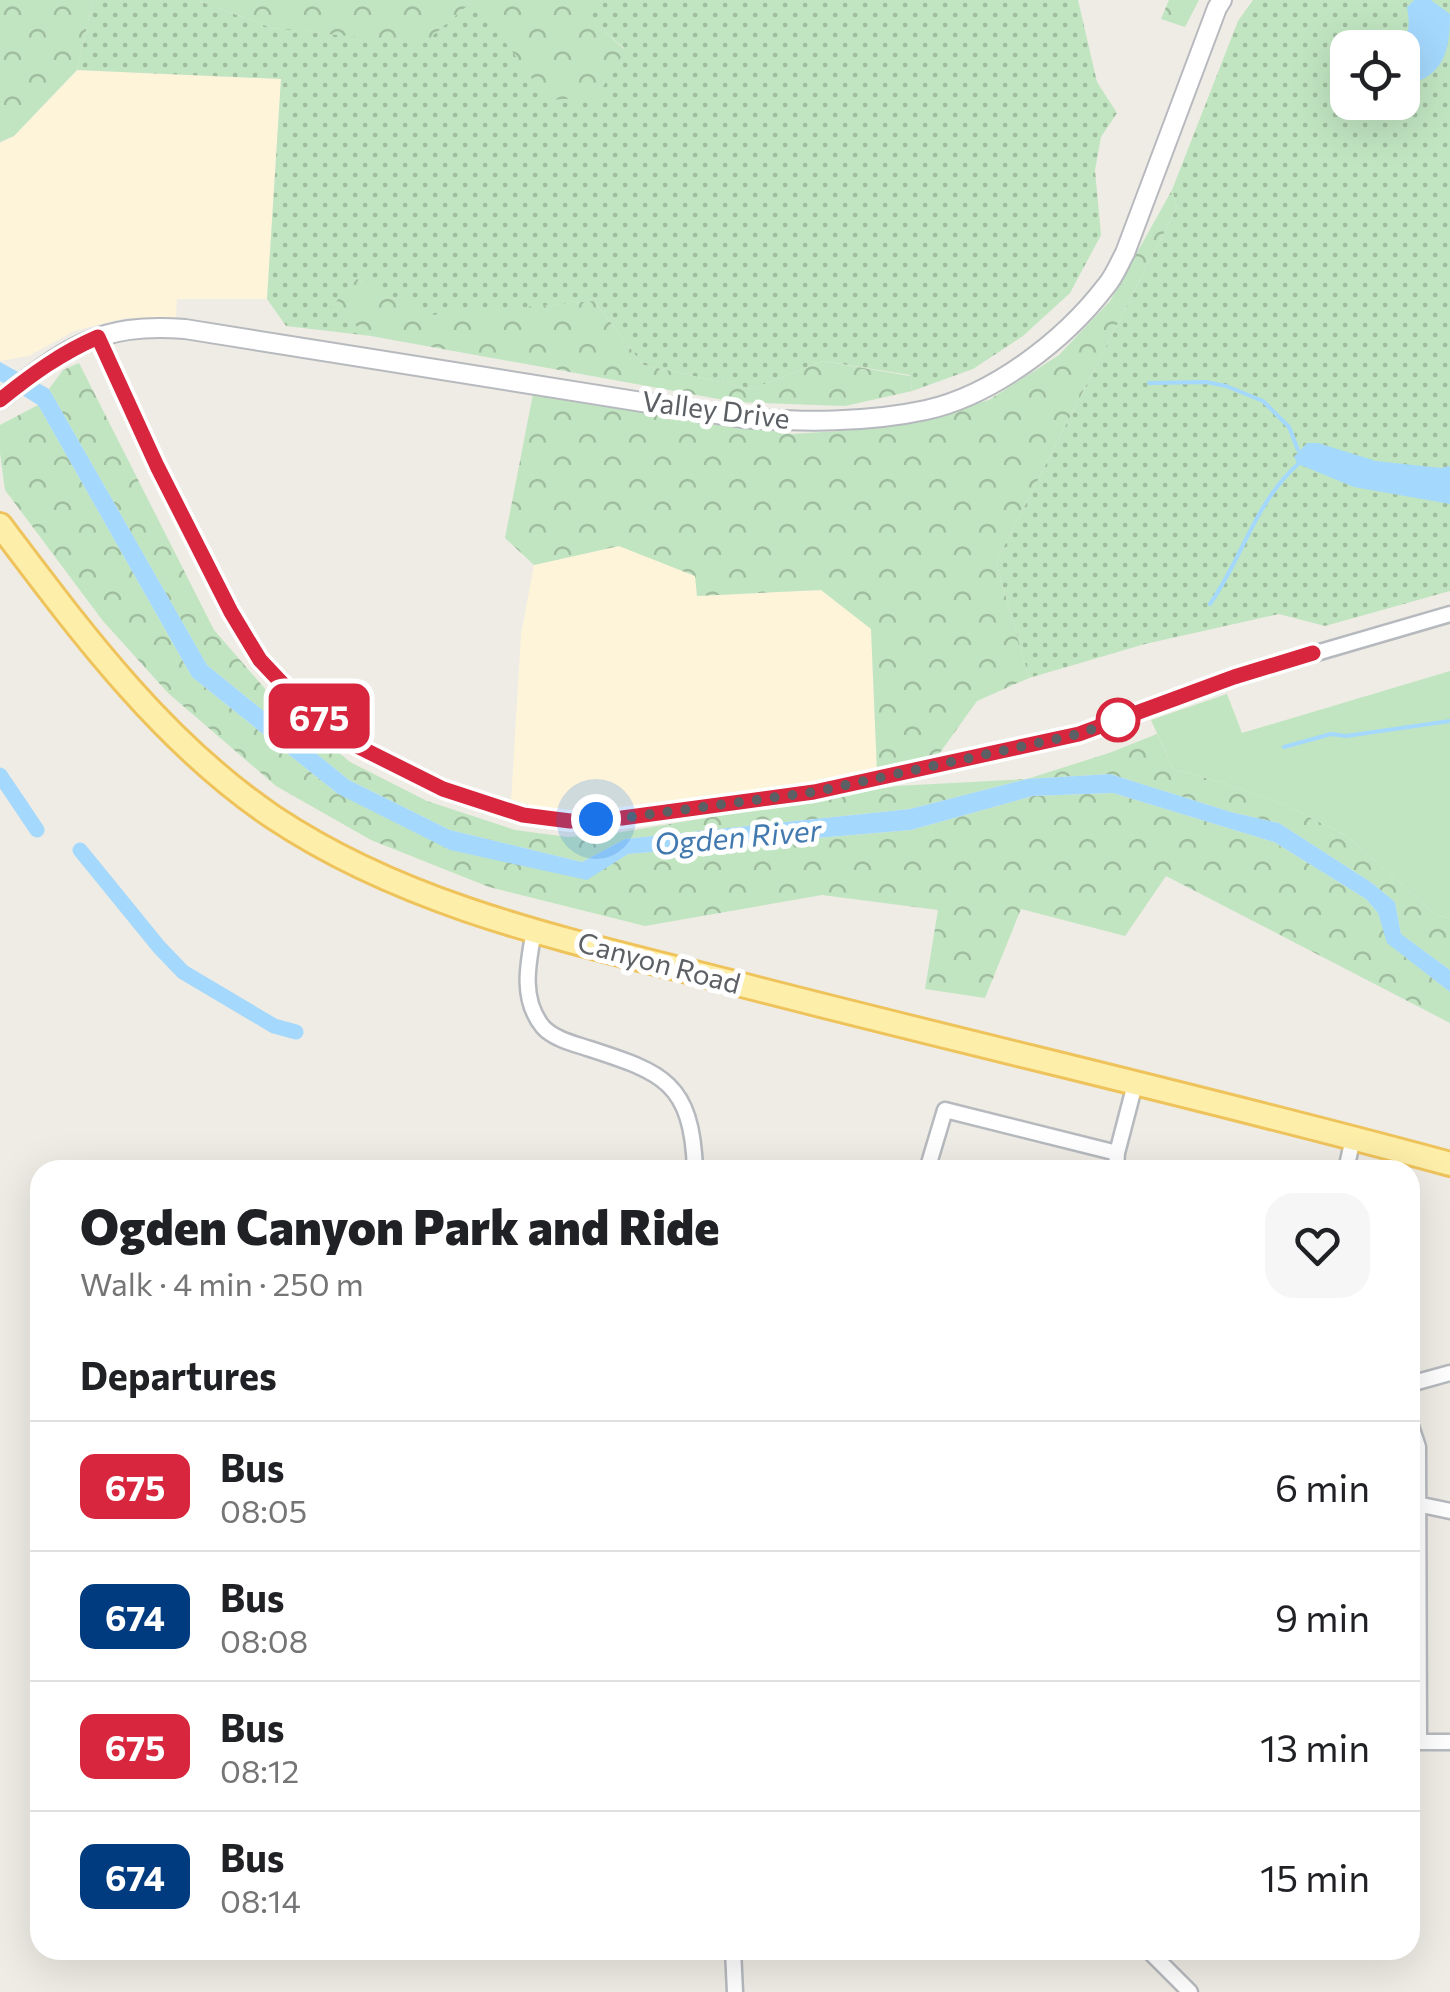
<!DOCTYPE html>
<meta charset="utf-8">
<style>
body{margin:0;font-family:Commissioner,sans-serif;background:#f6f6f6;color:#202124;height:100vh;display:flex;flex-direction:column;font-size:38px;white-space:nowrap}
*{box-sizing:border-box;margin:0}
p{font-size:32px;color:#757577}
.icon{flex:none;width:55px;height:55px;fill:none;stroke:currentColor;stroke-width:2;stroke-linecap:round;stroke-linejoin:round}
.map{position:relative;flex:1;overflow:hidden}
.side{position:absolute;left:30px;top:1160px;width:1390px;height:800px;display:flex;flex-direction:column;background:#fff;border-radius:30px;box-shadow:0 10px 40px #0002}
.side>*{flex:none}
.badge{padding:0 20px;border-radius:15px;font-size:35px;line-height:65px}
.fabs{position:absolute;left:1330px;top:30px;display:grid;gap:20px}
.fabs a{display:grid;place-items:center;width:90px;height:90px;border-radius:20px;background:#fff;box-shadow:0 10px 40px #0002;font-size:50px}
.you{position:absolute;width:50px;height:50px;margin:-25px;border:8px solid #fff;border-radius:50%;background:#1a73e8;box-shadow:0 0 0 15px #1a73e833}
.map>.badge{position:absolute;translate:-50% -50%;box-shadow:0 0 0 5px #fff}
h2{padding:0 50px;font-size:38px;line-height:90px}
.round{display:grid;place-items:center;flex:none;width:105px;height:105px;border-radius:30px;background:#f6f6f6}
.headline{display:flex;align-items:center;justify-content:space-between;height:170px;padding:0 50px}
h1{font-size:48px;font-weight:800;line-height:75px}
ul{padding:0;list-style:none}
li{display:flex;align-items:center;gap:30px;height:130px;padding:0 50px;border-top:2px solid #e0e0e0}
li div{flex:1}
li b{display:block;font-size:38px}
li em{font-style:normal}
li .badge{min-width:110px;font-weight:700;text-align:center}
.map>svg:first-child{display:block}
.commercial{fill:#fdf4da}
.grass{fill:url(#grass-dots);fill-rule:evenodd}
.forest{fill:url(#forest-crowns)}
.park{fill:#c1e5c1}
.water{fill:#a4d8fd}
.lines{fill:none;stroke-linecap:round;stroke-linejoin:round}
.stream{stroke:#a4d8fd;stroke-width:4}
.canal{stroke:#a4d8fd;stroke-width:15}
.minor-casing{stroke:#b6b9be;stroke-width:19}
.tertiary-casing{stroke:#b6b9be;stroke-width:22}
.primary-casing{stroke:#efc35c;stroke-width:28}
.minor{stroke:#fff;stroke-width:14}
.tertiary{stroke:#fff;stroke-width:18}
.primary{stroke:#fdeea9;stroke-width:22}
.line-casing{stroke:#fff;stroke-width:22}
.line{stroke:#d7263d;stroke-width:15}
.walk{stroke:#5c6064;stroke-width:10;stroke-dasharray:0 18}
.stop-dot{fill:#fff;stroke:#d7263d;stroke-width:5}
.labels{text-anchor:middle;stroke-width:10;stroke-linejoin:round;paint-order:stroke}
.street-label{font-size:28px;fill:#5c6064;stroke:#fff}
.water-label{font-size:30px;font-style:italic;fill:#4279af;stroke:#fff}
</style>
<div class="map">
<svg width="1450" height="1992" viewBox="0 0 1450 1992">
<defs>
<pattern id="grass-dots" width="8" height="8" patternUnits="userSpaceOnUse" patternTransform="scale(2.5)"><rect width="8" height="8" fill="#c1e5c1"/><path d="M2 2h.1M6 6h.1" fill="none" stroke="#a0bda0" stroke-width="1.8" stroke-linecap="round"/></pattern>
<pattern id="forest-crowns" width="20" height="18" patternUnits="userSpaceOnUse" patternTransform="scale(2.5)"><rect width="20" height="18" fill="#c1e5c1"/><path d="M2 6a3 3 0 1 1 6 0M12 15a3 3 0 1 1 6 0" fill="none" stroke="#a0bda0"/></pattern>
</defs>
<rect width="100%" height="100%" fill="#eeece4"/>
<path class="commercial" d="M77,70l204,9 -14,220h-90l-1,20 -51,-1 -51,13 -45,25 -29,5v-218l14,-7z
M619,546l77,30 1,20 124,-6 50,38 6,144 -163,27 -140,13 -63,-10 10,-168 13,-69z"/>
<path class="grass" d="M93,0h104l75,28 151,15 51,-43 151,49 -40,-34 4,-15h489l19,82 20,31 -16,24 -6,33 6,65 -31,58 -47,43 -50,33 -61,22 -2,-16 -87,-14 -71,28 -109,-24 -49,-64 -163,15 -74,-37 -26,29 40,28 -85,-10 -19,-27 14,-220 -204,-9z
M1253,0h197v591l-125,35 -46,-12 -134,30 -116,34 -33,-116 181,-355 -5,-17 66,-169zM1348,48h54v54h-54z"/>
<path class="forest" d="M0,0h93l-16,70 -63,66 -14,6z
M197,0h392l-3,15 39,35 -28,47 -49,3 -74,-100 -51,44 -151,-16z
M1169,0h30l-14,27 -24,-8z
M1172,190l5,17 -181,355 33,116 -52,23 -38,53 -62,18 -6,-143 -50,-39 -124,6 -2,-20 -76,-30 -85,19 -29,-27 28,-144 259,40 63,-4 53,-9 81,-21 70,-45 51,-54z
M357,279l74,36 163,-14 49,64 109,24 71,-28 87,15 2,15 -67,15 -110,-4 -364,-66 -41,-28z
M79,363l135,267 59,68 77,64 77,39 88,29 53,7 42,-3 286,-48 131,-7 82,-26 48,-19 16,35 48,13 64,23 62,31 90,80 13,2v52l-49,-36 -6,-32 -23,-19 -93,-60 -48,-11 -121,-38 -83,5 -117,30 -285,30 -43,23 -132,-32 -101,-50 -142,-115 -158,-276 14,-19z
M38,405l154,272 146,117 249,85 41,-25 283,-24 122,-34 80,-3 161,49 92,57 12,14 10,30 62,49v31l-284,-147 -41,60 -104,-27 -36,89 -60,-9 13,-79 -116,-15 -177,31 -156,-39 -118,-47 -95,-54 -108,-93 -65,-72 -98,-131 -5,-37v-28z"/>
<path class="park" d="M1450,671v247l-13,-2 -90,-80 -62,-31 -64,-23 -48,-13 -22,-49 76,-26 15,39z"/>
<path class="water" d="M1414,0h17l19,14c0,38 -6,63 -47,72l-1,-38 -4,-1c12,-12 12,-23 9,-40z
M0,362l49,27 158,276 142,115 101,50 132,32 43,-23 285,-30 117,-30 83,-5 121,38 48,11 93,60 23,19 6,32 49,36v22l-63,-49 -9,-30 -12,-14 -92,-57 -161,-49 -80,3 -122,34 -283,24 -41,26 -137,-30 -112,-56 -146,-117 -154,-272 -38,-24z
M1307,443h11l58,18 65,7 9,-2v38l-96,-17 -56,-23 -4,-7z"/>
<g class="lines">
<path class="stream" d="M1149,383l57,-1 20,4 37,15 26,26 9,23
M1210,604c33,-47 44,-100 88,-140
M1284,747l47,-13 15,2 104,-15"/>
<path class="canal" d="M0,775l37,55
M80,850l79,97 24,25 91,54 22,6"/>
<g class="minor-casing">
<path id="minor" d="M98,337l59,130 74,145 29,48 34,36 65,51 84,42 80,26 47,6 52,-3 192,-26 50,-10 215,-48 155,-57 216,-63
M534,931c-6,32 -14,68 9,96 10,11 28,16 41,20 77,25 108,33 111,123
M927,1170l18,-60 172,43
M1116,1170l1,-17 18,-69
M1346,1170l7,-32
M1410,1384l40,-11
M1410,1423l8,24 1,295
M1412,1503l38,8
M1411,1742h39
M733,1950l2,42
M1148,1950l42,42"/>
</g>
<g class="tertiary-casing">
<path id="tertiary" d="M0,400c64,-51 99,-78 185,-71l557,89c61,4 124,5 184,-8 67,-15 138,-69 180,-124 8,-9 13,-22 19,-33l92,-245 5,-8"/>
</g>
<g class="primary-casing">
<path id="primary" d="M0,525c80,106 162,217 273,292 141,94 308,126 469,168 236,61 473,115 708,179"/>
</g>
<use href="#minor" class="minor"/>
<use href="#tertiary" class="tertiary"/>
<use href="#primary" class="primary"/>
</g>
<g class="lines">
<g class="line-casing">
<path id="line" d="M0,400c31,-25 61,-47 98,-63l59,129 74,146 29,48 34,36 65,51 84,42 80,26 47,6 52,-3 192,-26 265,-58 155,-57 79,-24"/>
</g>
<use href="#line" class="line"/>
<path class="walk" d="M596,819l26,-1 192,-26 265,-58 39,-14"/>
</g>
<circle class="stop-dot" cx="1118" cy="720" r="20"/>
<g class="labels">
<g class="street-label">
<text transform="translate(716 410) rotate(7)" y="10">Valley Drive</text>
<text transform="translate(659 963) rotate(15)" y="10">Canyon Road</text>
</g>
<g class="water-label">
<text transform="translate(738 838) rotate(-5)" y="10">Ogden River</text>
</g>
</g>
</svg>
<div class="fabs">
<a><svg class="icon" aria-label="locate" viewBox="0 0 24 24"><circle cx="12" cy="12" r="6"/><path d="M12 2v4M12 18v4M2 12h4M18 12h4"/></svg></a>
</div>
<div class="you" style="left:596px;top:819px"></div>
<b class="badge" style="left:319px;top:716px;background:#d7263d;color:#fff">675</b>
<section class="side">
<div class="headline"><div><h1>Ogden Canyon Park and Ride</h1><p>Walk · 4 min · 250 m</p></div><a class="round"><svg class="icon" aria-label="heart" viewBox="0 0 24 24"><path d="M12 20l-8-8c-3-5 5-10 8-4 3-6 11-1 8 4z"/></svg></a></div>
<h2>Departures</h2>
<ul>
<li><span class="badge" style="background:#d7263d;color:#fff">675</span><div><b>Bus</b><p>08:05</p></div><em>6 min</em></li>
<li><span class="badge" style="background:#003b80;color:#fff">674</span><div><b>Bus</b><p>08:08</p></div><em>9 min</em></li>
<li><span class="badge" style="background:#d7263d;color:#fff">675</span><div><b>Bus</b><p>08:12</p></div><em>13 min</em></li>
<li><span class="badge" style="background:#003b80;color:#fff">674</span><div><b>Bus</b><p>08:14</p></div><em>15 min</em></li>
</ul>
</section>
</div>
